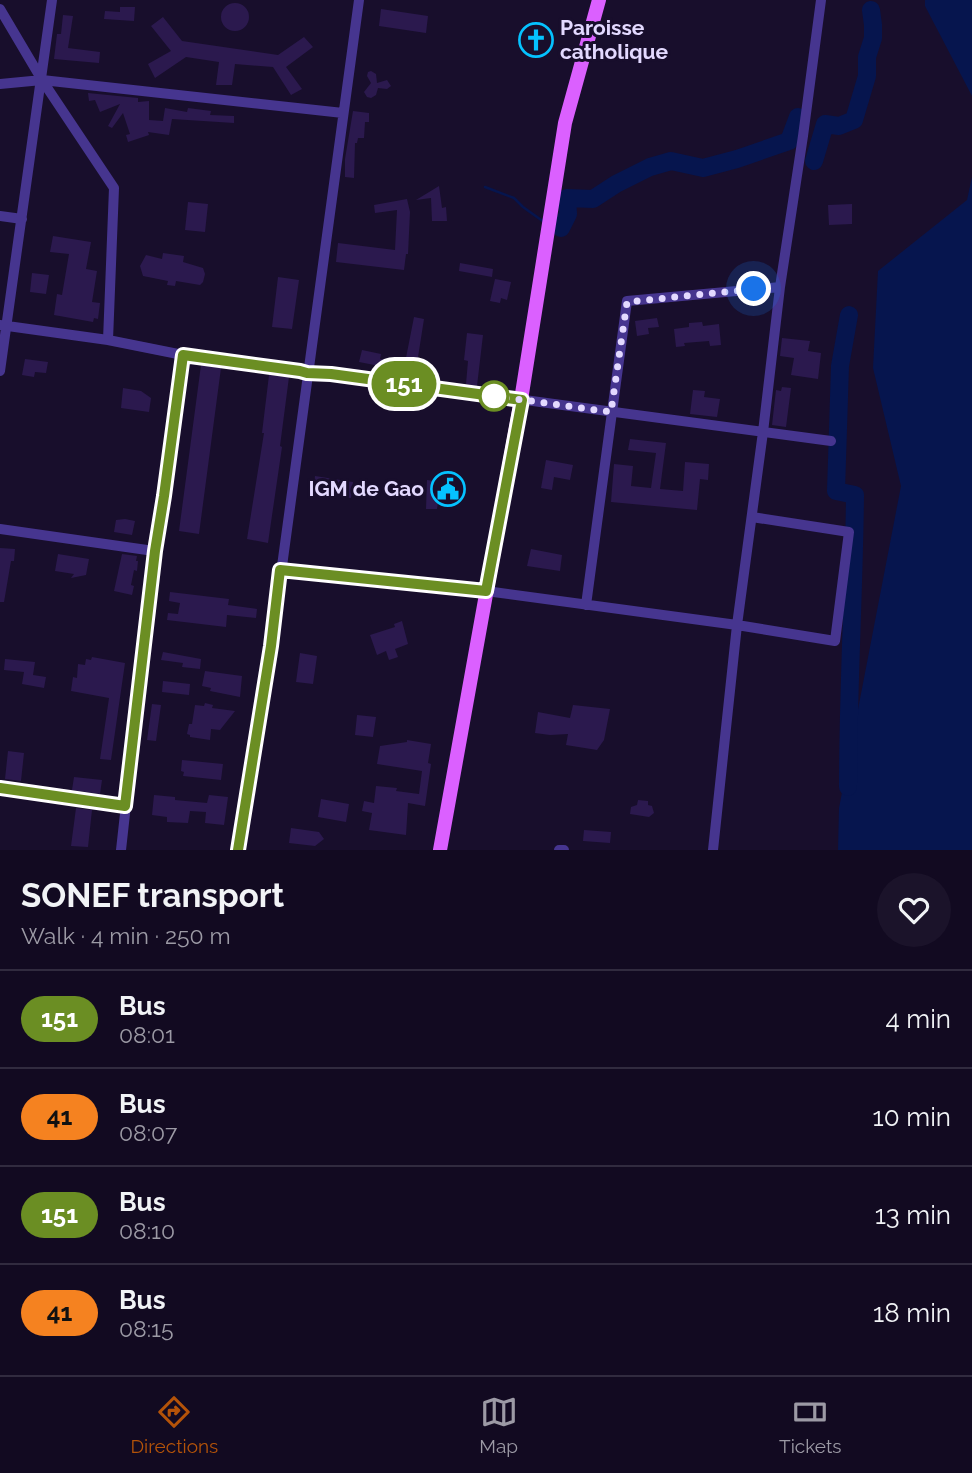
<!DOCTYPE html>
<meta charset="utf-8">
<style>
body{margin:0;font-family:Raleway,sans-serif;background:#1b132a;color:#f1f3f6;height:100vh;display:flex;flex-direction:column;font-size:26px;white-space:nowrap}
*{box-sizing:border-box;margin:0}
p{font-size:23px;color:#9c9aa5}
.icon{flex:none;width:38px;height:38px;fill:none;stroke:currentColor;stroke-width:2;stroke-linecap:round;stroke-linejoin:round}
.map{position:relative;height:850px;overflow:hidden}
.drawer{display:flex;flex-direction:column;background:#120a21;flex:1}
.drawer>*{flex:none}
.badge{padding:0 14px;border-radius:23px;font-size:24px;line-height:46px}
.you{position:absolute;width:35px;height:35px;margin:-18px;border:5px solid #fff;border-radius:50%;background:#1a73e8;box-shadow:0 0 0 10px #1a73e833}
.map>.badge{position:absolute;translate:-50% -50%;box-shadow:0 0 0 4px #fff}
.round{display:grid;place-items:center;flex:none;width:74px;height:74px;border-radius:37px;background:#1b132a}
.headline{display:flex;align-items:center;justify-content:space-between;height:119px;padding:0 21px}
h1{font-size:33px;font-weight:700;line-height:52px}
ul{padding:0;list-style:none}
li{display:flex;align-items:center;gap:21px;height:98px;padding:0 21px;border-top:2px solid #312b3f}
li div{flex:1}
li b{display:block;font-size:26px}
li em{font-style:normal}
li .badge{min-width:77px;font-weight:700;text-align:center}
.tab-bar{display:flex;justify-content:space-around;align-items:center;height:98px;border-top:2px solid #312b3f;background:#120a21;font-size:19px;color:#9c9aa5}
.tab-bar a{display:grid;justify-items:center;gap:4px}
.tab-bar .on{color:#b45309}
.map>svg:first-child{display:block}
.water{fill:#06154e}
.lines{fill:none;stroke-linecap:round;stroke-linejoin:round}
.stream{stroke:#06154e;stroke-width:2.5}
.river{stroke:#06154e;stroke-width:18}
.building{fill:#2b194e}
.minor{stroke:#46358f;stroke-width:10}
.major{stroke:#db60ff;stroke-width:14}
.line-casing{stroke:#fff;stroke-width:16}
.line{stroke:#6b8e23;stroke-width:10}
.walk{stroke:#e3d9ff;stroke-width:7;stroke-dasharray:0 12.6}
.stop-dot{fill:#fff;stroke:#6b8e23;stroke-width:3.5}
.labels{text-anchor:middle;stroke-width:6;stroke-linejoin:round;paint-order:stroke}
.poi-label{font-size:21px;font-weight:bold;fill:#e3d9ff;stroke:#180e2c;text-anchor:start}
</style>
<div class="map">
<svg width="972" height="850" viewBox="0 0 972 850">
<rect width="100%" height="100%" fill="#180e2c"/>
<path class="water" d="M925,0h47v96l-47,-90z
M972,177v673h-134l1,-42 62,-322 -28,-118 5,-97 89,-71z"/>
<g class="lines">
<path class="stream" d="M485,187l29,11 9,9 21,15"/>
<path class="river" d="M814,161l11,-37 14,2 15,-6 13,-44v-19l6,-19v-13l-2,-15
M561,228l7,-14 -1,-16 26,1 23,-15 34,-17 21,-6 32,7 34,-9 52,-18 9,-24
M848,787c0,-97 6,-195 7,-292l-19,-4 4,-125 9,-51"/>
</g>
<path class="building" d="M221 17a14 14 0 1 1 28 0a14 14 0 1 1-28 0Z
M120,7h15l-1,14 -30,-2 1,-8 15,1z
M381,9l47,7 -2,17 -47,-7z
M63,15l10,1 -5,32 32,4 -1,11 -45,-4 3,-25h4z
M163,17l19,24 96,14 26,-18 9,10 -27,20 16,22 -11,6 -18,-28 -38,-3 -3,21h-16l3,-23 -33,-5 -31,21 -7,-14 23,-13 -20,-25z
M371,71l5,3 1,9 10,-3 4,6 -4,3 -9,-1 -2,7 -5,3 -4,-1 -3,-5 7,-9 -4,-7 1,-4z
M88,93l50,5v4l11,-1v19l14,1 2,-13 22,4 1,-4 23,3 -1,4 24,1v7l-62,-4 -3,16 -21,-3 1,3 -21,7 -2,-7 4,-1 -7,-21 -11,15 -4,-2 12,-22 -20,8 -5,-12 -6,1z
M353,111l16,2v9h-4l-1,16h-6l-1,5h-2l-1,35 -9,-1v-18z
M439,186l3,22 4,-1 1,14h-15l-1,-23 -15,2z
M407,199l3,13 -2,42h-2l-2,16 -68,-8 2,-19 57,7 2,-40 -22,3 -1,-8z
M188,202l20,2 -3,28 -20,-2z
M852,204v20l-23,1 -1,-20z
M53,236l38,6 -5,27 11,2 -5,31 8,1 -2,16 -4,-1 -1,4 -39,-7 3,-21 5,1 7,-41 -19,-2z
M163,253l21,3 -1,6 20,6 2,6 -2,8 -3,3 -24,-4 -1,5 -8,-1 1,-4 -25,-5 -3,-10 6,-11 16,4z
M460,263l33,6 -1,8 -33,-6z
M32,273l17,2 -3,19 -16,-2z
M278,277l21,3 -7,49 -20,-2z
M495,279l16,3 -4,18 -6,-2 -1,5 -10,-2z
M414,317l10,2 -8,51 -12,-2z
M657,318l2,9 -11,1 1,6 -12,2 -2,-15z
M702,322l1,4 16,-2 2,21 -11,1 -1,-5 -25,2 1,3 -9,1 -2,-18 15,-2v-4z
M467,333l16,2 -6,51 -11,-2 2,-23 -4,-1z
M782,338l28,3 -2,10 13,2 -3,26 -27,-4 3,-17 -14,-2z
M362,350l19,4 -1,5 21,3 -1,8 -41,-8z
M25,359l23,3 -2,11 -11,-1 -1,5 -12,-2z
M201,365l20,3 -22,166 -20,-3z
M269,375l20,2 -9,69 2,1 -14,96 -21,-4 17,-106h-2z
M782,387l9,1 -5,39 -14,-2 4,-35 5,1z
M123,388l18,3 10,7 -2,14 -28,-4z
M693,390l12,1 -1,6 16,2 -3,18 -27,-3z
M630,439l36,4 -6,46 23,2 2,-29 24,2 -1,16 -8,-1 -3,31 -86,-8 3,-38 19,2 -2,20 20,2 5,-35 -28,-3z
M546,460l27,5 -3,15 -16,-3 -2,13 -11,-2z
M315,476l38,6 -2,16 -38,-6z
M427,480l14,2 -4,27h-11z
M125,519l10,2 -3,14 -18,-3 2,-12z
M0,548l15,1 -1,12h-3l-7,41h-4z
M531,549l31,6 -2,16 -33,-5z
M58,554l31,5 -3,16 -15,3 3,-4 -19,-3z
M122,554l15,2 -1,5h2l-1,10 -3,-1 -3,15 3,1 -2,9 -18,-4z
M170,592l59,7 -1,6 29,4 -1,9 -29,-3 -1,12 -59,-7 1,-7 10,1 2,-11 -11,-2z
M402,621l6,23 -13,5 3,8 -9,3 -3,-9 -9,4 -7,-20 25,-8 -1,-3z
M163,652l38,7 -1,10 -18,-2 1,-4 -22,-3z
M300,653l17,3 -4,28 -17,-2z
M92,657l33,6 -14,97 -11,-1 9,-61 -38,-7 2,-14 4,1 1,-14 7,1 1,-6 5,1z
M5,659l30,3 -2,13 13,2 -2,11 -22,-4 2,-12 -20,-2z
M205,671l37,5 -2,21 -30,-6 1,-3 -9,-2z
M163,681l27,3 -1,11 -27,-3z
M205,703l8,2 -1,3 23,3 -15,19 -9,-1 -1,11 -20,-3v-2l-3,-1 2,-10h3l3,-19 9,1z
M152,704l9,1 -5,36 -9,-1z
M573,705l37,4 -6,31 -7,10 -31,-5 2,-11 -18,1 -15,-2 3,-21 32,6z
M357,715l19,2 -3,20 -18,-2z
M407,740l24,4 -3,19 3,1 -6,42 -17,-3 -2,32 -37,-5 3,-17 -10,-2 2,-10 10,2 2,-17 21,2 -1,3 23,3 3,-23 -45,-7 3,-18 27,-4z
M8,751l16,2 -3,28 -16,-2z
M182,760l41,4 -2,16 -38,-4 1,-4 -3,-1z
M74,777l28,3 -2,14 -28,-4z
M154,795l21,2v3l32,3 2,-8 19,2 -4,28 -19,-2 1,-11 -16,-1 -2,12 -21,-1v-5l-15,-2z
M321,799l28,5 -3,18 -28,-5z
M638,800l10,1v4l4,1 2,7 -5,4 -19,-3 1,-7 6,-2z
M76,808l16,2 -4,37 -17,-1z
M291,828l28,4 5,7 -9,7 -26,-3z
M584,830l27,2 -1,11 -27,-2z"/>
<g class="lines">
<path class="minor" d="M0,9l42,71 72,108 -6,152
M0,84l42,-4 301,33
M0,216l22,3
M0,325l108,15 75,15 117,16 7,2 24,1 500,67
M0,371l52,-371
M0,529l154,22
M280,571l206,20 251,34 98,16 14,-109 -97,-15
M586,605l41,-304 153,-14
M0,788l125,18
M121,850l33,-299 6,-30 23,-166
M238,850l33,-203 88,-647
M559,850h5
M713,850l24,-225 26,-193 17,-145 23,-151 18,-136"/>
<path class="major" d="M440,850l81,-450 44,-277 34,-123"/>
</g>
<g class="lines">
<g class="line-casing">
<path id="line" d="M0,788l125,18 30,-255 9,-55 19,-141 117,16 7,2 24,1 191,26 -36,191 -206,-21 -9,76 -33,204"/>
</g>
<use href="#line" class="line"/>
<path class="walk" d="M494,396l117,16 16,-110 127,-13"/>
</g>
<defs>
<g id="church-ring" transform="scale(1.75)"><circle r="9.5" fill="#180e2c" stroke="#05c2ff" stroke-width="1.5"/><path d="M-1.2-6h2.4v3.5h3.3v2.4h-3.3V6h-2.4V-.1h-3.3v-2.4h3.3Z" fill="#05c2ff"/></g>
<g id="civic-ring" transform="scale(1.75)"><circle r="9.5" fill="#180e2c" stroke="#05c2ff" stroke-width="1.5"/><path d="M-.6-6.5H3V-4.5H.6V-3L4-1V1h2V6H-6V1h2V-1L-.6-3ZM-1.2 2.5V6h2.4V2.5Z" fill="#05c2ff"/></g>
</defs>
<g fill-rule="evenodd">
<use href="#church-ring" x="536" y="40"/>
<use href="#civic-ring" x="448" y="489"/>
</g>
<circle class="stop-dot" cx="494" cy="396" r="14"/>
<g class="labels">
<g class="poi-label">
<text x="560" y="35">Paroisse<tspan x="560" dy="24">catholique</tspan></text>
<text x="424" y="496" text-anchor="end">IGM de Gao</text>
</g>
</g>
</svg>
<div class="you" style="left:754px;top:289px"></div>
<b class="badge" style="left:404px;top:384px;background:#6b8e23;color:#fff">151</b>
</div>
<section class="drawer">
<div class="headline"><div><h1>SONEF transport</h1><p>Walk · 4 min · 250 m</p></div><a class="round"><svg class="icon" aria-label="heart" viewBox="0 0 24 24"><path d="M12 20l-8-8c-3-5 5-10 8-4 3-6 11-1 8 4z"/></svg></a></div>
<ul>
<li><span class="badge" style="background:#6b8e23;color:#fff">151</span><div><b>Bus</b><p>08:01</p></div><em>4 min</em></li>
<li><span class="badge" style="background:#f58220;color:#111">41</span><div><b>Bus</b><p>08:07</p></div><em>10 min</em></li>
<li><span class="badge" style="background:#6b8e23;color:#fff">151</span><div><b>Bus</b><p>08:10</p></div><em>13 min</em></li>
<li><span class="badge" style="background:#f58220;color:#111">41</span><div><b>Bus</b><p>08:15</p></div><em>18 min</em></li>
</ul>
</section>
<nav class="tab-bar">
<a class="on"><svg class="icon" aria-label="directions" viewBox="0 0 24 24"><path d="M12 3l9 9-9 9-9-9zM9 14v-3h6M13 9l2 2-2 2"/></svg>Directions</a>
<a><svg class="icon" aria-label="map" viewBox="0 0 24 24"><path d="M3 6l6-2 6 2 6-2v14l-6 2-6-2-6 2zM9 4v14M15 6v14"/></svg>Map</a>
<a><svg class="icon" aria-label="tickets" viewBox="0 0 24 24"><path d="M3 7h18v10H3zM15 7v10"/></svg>Tickets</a>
</nav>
